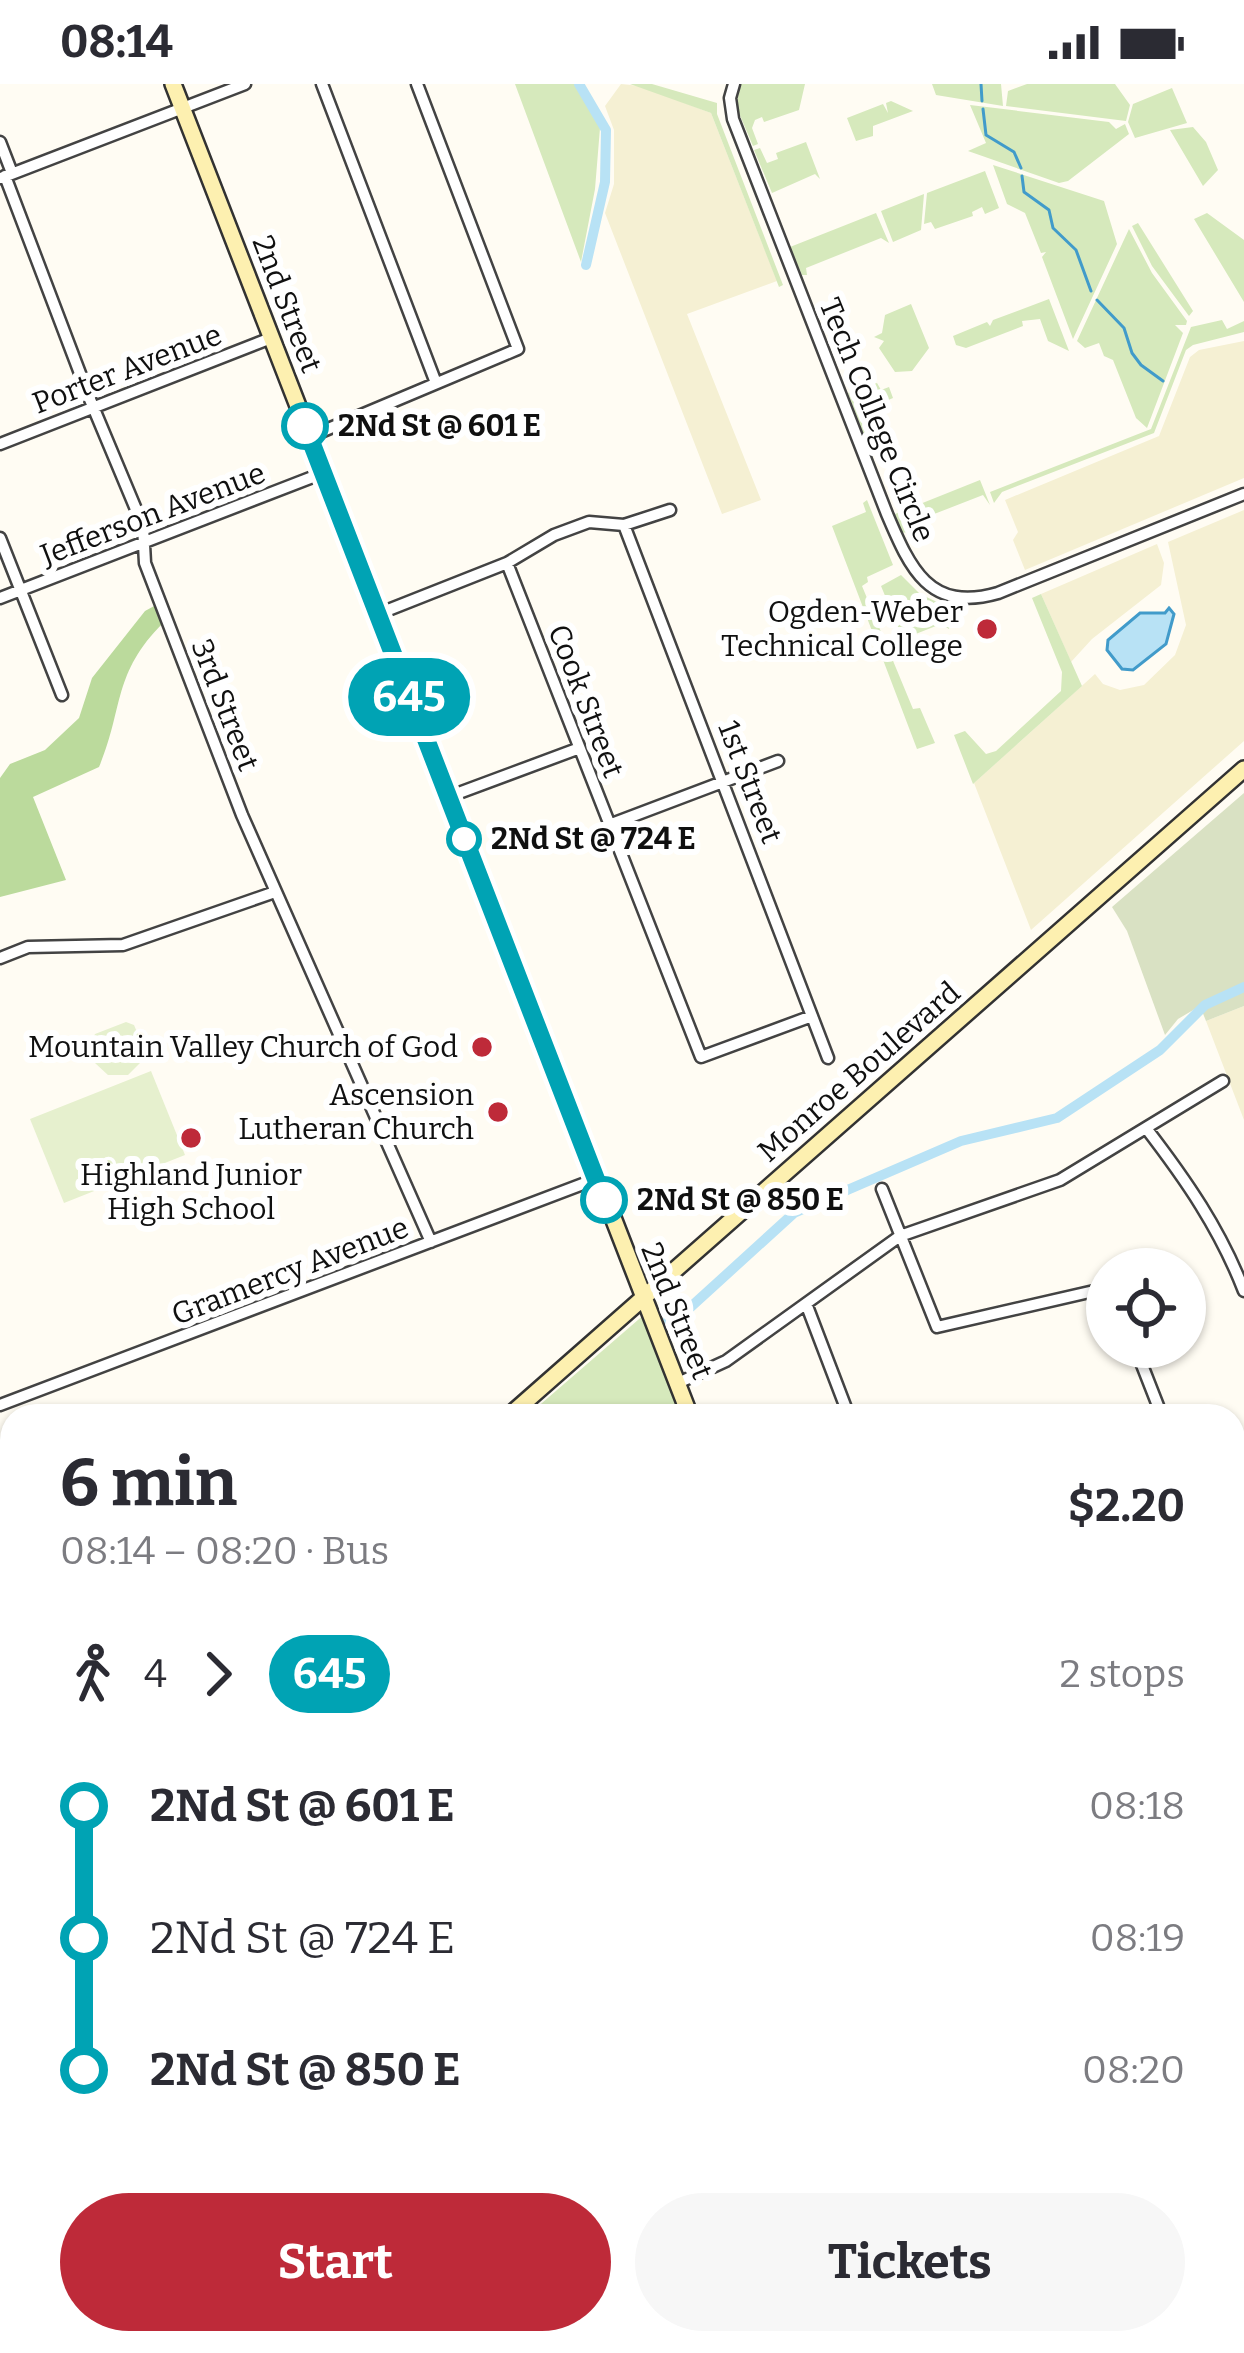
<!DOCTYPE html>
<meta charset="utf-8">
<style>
body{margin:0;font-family:Bitter,serif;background:#f7f7f7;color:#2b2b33;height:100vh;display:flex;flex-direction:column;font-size:45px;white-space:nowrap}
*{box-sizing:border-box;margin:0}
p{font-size:39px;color:#7c7c81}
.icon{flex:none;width:66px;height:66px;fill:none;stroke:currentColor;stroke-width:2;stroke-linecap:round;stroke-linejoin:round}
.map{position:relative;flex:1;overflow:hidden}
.panel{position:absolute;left:0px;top:1320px;width:1245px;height:951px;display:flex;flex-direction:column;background:#fff;border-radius:36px 36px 0 0;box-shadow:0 3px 9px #0004}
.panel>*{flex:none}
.badge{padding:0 24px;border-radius:39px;font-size:42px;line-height:78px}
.tools{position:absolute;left:1086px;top:1164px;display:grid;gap:24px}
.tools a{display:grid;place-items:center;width:120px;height:120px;border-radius:50%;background:#fff;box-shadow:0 3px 9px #0004;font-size:60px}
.map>.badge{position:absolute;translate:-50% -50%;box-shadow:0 0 0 6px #fff}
.legs{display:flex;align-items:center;gap:18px;height:132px;padding:0 60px;font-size:39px}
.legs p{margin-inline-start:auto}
.headline{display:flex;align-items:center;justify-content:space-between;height:204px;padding:0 60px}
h1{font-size:66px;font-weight:700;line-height:90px}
.action{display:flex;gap:24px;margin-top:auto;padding:24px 60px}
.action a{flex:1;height:138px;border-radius:72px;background:#be2a39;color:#fff;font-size:48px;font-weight:700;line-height:138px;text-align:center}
.action a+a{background:#f7f7f7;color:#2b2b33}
ul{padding:0 60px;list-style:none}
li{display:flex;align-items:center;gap:42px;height:132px;font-size:45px}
li i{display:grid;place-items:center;width:18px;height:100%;margin:0 15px;background:currentColor}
li i::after{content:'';width:30px;height:30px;margin:-15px;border:9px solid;border-radius:50%;background:#fff}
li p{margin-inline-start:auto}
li:first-child i{background:linear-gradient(#0000 50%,currentColor 0)}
li:last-child i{background:linear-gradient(currentColor 50%,#0000 0)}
.status{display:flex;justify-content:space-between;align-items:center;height:84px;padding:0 60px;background:#fff;direction:ltr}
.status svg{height:33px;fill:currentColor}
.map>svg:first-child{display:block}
.farmland{fill:#f5f0d3}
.green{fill:#d6e9bc}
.forest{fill:#bbda9c}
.cemetery{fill:#d9e1c3}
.pitch{fill:#e6f0ce}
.water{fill:#b8e2f5;stroke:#419bca;stroke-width:3}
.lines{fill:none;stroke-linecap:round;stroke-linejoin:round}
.stream{stroke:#419bca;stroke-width:3}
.canal{stroke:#b8e2f5;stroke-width:10}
.minor-casing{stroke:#434343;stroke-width:15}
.tertiary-casing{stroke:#434343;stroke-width:18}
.secondary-casing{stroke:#323232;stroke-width:20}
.minor{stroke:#fff;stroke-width:10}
.tertiary{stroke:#fff;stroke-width:14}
.secondary{stroke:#fdf0b0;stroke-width:15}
.line-1-casing{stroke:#fff;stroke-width:27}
.line-1{stroke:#00a3b4;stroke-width:18}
.stop-1-dot{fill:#fff;stroke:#00a3b4;stroke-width:6}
.poi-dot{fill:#be2a39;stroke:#fff;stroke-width:4.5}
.labels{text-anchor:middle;stroke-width:12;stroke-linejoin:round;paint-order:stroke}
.street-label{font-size:30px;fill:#101010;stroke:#fff}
.stop-label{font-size:30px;font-weight:bold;fill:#101010;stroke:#fff;text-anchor:start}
.poi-label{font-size:30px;fill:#101010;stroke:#fff;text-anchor:end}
</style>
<div class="status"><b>08:14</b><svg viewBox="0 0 49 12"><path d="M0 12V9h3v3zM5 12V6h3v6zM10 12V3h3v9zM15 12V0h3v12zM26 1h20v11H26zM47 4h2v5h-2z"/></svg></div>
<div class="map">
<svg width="1244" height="2269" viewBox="0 0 1244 2269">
<rect width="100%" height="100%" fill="#fffcf3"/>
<path class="farmland" d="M621,0l19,2 71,27 66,168 -90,33 74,186 -39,14 -117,-301 9,-29v-54l-9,-24z
M1244,257v137l-219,92 -12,-30 5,-8 -13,-32 154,-64 31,-79 9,-7z
M1244,426v231l-213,189 -57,-147 121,-109 8,10 17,6 24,-5 31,-30 11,-30 -18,-83z
M1157,460l7,19 -3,22 -69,54 -21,23 -30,-68z
M1244,922v114l-38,-99z"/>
<path class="green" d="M515,0h60l25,44 -5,61 -14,73z
M630,0h22l65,19v11l66,171 -4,2 -68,-174z
M741,0h64l-6,26 -35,12 -2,-5 -7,3 -3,8 6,16 -5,2 -17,-40z
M932,0h69l2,22 -67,-11z
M1027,0h88l15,21 -4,16 -120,-15 2,-15z
M1172,4l15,35 -52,15 -7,-16 5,-18z
M891,17l22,10 -40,15v10l-17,5 -9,-23 36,-14 5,9 -2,-10z
M970,21l139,17 7,7 9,-5 4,10 -61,47 -9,2 -91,-32 18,-8z
M1193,43l13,15 12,28 -15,16 -33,-56z
M806,58l14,37 -5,-5 -43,19 -18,-43 6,-2 7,15 11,-4 -2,-6z
M993,81l111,36 13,43 -44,95 -31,-82 4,-5 -5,1 -16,-40 -18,-9z
M985,87l14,37 -14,6 -3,-7 -10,5 1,4 -38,13 -4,-7 -7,2 3,-31z
M924,110l-3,36 -28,12 -12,-31z
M876,129l13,30 -8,-5 -75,30 1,7h-5l-12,-28z
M1207,129l37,27v62l-50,-83z
M1138,139l55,88 -4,5 -37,-50 -20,-40z
M1129,145l23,44 35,48 -1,4h-11l8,8 -36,95 -11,-10 -23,-58 -9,-4 -5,-13 -14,5 -8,-7z
M1049,215l20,52 -21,-10 -8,-22 -18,2 1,5 -57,22 -10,-3 -3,-9 34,-14 3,4 3,-6z
M911,220l18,44 -17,23 -17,1 -16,-24 5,-7 -10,-4 8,-4 3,-18z
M1222,236l5,9 17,-8v11l-51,13 -7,5 -32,83 -152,59 -8,11 -4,-11 161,-63 40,-102z
M877,299l4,7 8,-3 4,11 -12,5 -4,-7h-7l-4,6 2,6 -6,12 12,-12 5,18 9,8 -3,10 -10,2 -9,-17 5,17 9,3 -6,2 -5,-2 -21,-56z
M980,396l10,25 -7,-10 -77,30 2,7 -7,1 -6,-19z
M867,416l26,65 -26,12 1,5 -6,4 51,123 7,-1 15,35 -18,6 -85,-223 34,-14 -3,-9z
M901,491l19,19 32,15 -3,20 -8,-5 -38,15 -22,-53z
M1041,510l41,92 -109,98 -19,-49 11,-4 21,23 10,-3 65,-60 1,-19 -30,-74z
M646,1229l39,103h-158z"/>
<path class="forest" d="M156,521l7,18c-51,51 -39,85 -64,144l-66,30 33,83 -66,17v-119l10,-14 35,-14 34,-32 13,-40 53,-67z"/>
<path class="cemetery" d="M1244,709v213l-38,15 -6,-15 -22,13 -13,16 -38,-104 -15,-24z"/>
<path class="pitch" d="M126,938l8,3 13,31 -19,19h-20l-13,-12 -5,-19 5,-10z
M151,987l34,84 -121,48 -34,-84z"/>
<path class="water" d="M1169,524l5,6 -8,30 -33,26 -11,-1 -15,-19 1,-10 32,-27h25z"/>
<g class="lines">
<path class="stream" d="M981,0l1,17
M983,25l3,26 28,17 7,16
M1022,92l2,16 25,18 4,18 23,22 15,41
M1097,216l27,28 8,25 9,12 22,16"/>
<path class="canal" d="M579,0l27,46 -1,52 -19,83
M668,1236l15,-6 111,-101 167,-72 96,-23 103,-68 45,-45 39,-18
M458,1332l4,-2
M0,1520l12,-4"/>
<g class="minor-casing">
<path id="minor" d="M322,0l114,299
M734,0l-4,14 3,21 154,395c23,54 42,99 111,79l246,-99
M0,58l12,31
M5,92l84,221 54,129 2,37 97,252 189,427
M1,94l244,-94
M309,353l209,-88 -101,-265
M0,360l271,-106
M624,441l204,533
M0,454l62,157
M507,479l194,494 111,-41
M0,514l323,-125
M378,530l129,-51 47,-28 35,-13 35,3 46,-15
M448,713l129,-48
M609,741l169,-64
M0,874l28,-11 95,-2 152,-53
M1146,1044c40,52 74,101 98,163
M882,1105l55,138 170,-39
M807,1222l42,110
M1135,1263l27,69
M678,1299l48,-22 174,-125 160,-56 163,-99
M0,1321l596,-226
M1233,1360l11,-4
M1233,1513l11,28
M1233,1667l11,-4
M0,1769l12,-14
M10,1949h2
M1233,2089l11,29
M0,2094l12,-5
M1233,2206l11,-4
M1233,2219l11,29
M0,2244l12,-8
M513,2259l4,10
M854,2259l4,10
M242,2269l26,-10"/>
</g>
<g class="tertiary-casing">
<path id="tertiary" d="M1233,2055l11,-4
M1103,2259l4,10"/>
</g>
<g class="secondary-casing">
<path id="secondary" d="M173,0l517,1332
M509,1332l735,-647
M0,1596l12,-6
M687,2269l26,-10"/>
</g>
<use href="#minor" class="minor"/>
<use href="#tertiary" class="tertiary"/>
<use href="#secondary" class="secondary"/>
</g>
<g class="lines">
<g class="line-1-casing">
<path id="line-1" d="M305,342l299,774"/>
</g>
<use href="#line-1" class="line-1"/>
</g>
<g class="stop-1-dot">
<circle cx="305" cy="342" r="21"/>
<circle cx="464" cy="755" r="15"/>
<circle cx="604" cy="1116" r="21"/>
</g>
<g class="poi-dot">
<circle cx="987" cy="545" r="12"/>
<circle cx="482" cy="963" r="12"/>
<circle cx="498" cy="1028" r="12"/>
<circle cx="191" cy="1054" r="12"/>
</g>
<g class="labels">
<g class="street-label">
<text transform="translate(287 220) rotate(69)" y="10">2nd Street</text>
<text transform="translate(127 285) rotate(-21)" y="10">Porter Avenue</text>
<text transform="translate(877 336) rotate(68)" y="10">Tech College Circle</text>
<text transform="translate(153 430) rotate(-21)" y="10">Jefferson Avenue</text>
<text transform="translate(586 617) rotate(69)" y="10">Cook Street</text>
<text transform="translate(225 621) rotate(69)" y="10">3rd Street</text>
<text transform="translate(750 698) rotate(69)" y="10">1st Street</text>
<text transform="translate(859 988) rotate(-41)" y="10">Monroe Boulevard</text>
<text transform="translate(290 1187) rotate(-21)" y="10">Gramercy Avenue</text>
<text transform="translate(677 1227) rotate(68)" y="10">2nd Street</text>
</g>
<g class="stop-label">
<text x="338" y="352">2Nd St @ 601 E</text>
<text x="491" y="765">2Nd St @ 724 E</text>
<text x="637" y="1126">2Nd St @ 850 E</text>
</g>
<g class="poi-label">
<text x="963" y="538">Ogden-Weber<tspan x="963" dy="34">Technical College</tspan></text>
<text x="458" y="973">Mountain Valley Church of God</text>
<text x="474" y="1021">Ascension<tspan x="474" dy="34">Lutheran Church</tspan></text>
<text x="191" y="1101" text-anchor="middle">Highland Junior<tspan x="191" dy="34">High School</tspan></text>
</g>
</g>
</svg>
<div class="tools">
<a><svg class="icon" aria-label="locate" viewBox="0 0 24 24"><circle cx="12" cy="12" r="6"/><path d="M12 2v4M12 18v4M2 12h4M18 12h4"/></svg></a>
</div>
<b class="badge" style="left:409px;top:613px;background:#00a3b4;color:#fff">645</b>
<section class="panel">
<div class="headline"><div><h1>6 min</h1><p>08:14 – 08:20 · Bus</p></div><b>$2.20</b></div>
<div class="legs"><svg class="icon" aria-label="walk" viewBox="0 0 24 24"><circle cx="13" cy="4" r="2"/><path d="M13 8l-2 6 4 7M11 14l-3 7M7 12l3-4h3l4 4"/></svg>4<svg class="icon" aria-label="forward" viewBox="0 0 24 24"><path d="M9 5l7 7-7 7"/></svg><b class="badge" style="background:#00a3b4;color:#fff">645</b><p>2 stops</p></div>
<ul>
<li><i style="color:#00a3b4"></i><b>2Nd St @ 601 E</b><p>08:18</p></li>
<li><i style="color:#00a3b4"></i><span>2Nd St @ 724 E</span><p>08:19</p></li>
<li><i style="color:#00a3b4"></i><b>2Nd St @ 850 E</b><p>08:20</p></li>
</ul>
<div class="action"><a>Start</a><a>Tickets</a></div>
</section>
</div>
